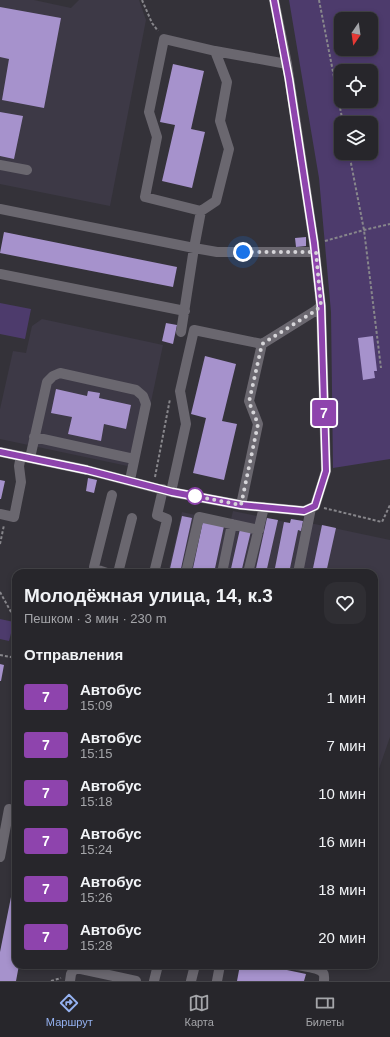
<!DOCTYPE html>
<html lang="ru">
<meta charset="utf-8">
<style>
body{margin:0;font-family:Helvetica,sans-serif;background:#2f2e33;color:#f1f3f6;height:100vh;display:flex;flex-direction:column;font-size:15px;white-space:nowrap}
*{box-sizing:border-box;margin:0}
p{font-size:13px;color:#a4a5a9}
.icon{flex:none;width:22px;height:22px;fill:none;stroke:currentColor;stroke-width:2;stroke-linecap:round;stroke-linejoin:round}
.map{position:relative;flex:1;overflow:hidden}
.panel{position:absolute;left:12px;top:569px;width:366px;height:400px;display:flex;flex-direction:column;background:#27262b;border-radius:12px;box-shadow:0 2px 6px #0003,0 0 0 1px #434347}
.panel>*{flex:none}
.badge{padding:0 8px;border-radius:3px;font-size:14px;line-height:26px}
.needle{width:26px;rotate:193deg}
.controls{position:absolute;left:334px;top:12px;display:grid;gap:8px}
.controls a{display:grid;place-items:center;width:44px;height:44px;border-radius:8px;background:#27262b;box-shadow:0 2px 6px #0003,0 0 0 1px #434347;font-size:20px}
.you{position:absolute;width:20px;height:20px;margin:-10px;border:3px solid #fff;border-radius:50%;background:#1a73e8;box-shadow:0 0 0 6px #1a73e833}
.map>.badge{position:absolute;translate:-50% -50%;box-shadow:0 0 0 2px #fff}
h2{padding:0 12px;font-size:15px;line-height:36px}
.round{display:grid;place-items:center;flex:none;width:42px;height:42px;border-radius:12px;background:#2f2e33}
.head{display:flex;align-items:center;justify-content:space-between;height:68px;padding:0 12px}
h1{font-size:19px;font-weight:700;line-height:30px}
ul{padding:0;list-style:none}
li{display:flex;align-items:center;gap:12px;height:48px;padding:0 12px}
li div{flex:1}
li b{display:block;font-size:15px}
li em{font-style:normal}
li .badge{min-width:44px;font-weight:700;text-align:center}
.menu{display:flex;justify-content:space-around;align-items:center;height:56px;border-top:1px solid #434347;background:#27262b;font-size:11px;color:#a4a5a9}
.menu a{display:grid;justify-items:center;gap:2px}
.menu .active{color:#95b2f1}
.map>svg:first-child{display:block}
.built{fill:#3d3946}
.green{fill:#4d3b6c;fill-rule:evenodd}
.building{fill:#a692cc}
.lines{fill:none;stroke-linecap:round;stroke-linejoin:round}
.path{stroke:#87868b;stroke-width:2;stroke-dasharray:3 2;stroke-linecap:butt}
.minor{stroke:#6a676f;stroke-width:10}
.line-casing{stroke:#fff;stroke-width:9}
.line{stroke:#8e44ad;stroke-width:6}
.walk{stroke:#d6d5d9;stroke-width:4;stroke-dasharray:0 7.2}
.stop-dot{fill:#fff;stroke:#8e44ad;stroke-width:2}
</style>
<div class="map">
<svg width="390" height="981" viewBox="0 0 390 981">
<rect width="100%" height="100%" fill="#343239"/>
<path class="built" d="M0,0h34l37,8 8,-8h60l7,20 -36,186 -110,-22z
M42,319l121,26 -26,123 -137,-29v-30l13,-58 13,2 6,-27z
M233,511l57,12 1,-4 99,21v197l-16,46v-210h-206l14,-61 48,11z"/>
<path class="green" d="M289,0h101v459l-57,9 -2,-156 -12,-134zM341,19h30v30h-30zM341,71h30v30h-30zM341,123h30v30h-30z
M0,303l31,6 -6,30 -25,-5z
M0,619l14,3 -5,19 -9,-2z"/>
<path class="building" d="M0,7l61,11 -17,90 -42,-8 7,-41 -9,-2z
M173,64l31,7 -13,58 14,3 -13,56 -30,-7 13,-56 -15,-3z
M0,112l23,4 -9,43 -14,-3z
M4,232l173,35 -4,20 -173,-34z
M306,237v9l-10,1 -1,-9z
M166,323l11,2 -4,19 -11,-3z
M373,336l4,35h-3l1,7 -12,2 -5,-42z
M205,356l31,8 -14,57 15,3 -13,56 -31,-7 13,-55 -15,-4z
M56,389l31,7 1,-5 12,2 -1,5 32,7 -5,24 -22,-5 -3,17 -33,-7 4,-17 -21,-4z
M88,478l9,2 -3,13 -8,-2z
M0,480l5,1 -4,18h-1z
M182,516l10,2 -12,55h-11z
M267,518l11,2 -12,53h-11z
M291,519l12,2 -2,10 -3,-1 -9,43h-15l10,-51 6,1z
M203,521l21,5 -10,47h-22z
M322,525l14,3 -10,45h-14z
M240,529l11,2 -10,42h-11z
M0,664l4,1 -3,16h-1z
M15,877l1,88h3l-3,16h-16v-29z
M240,965h23l43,9 -2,7h-67z"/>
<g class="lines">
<path class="path" d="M142,0l10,23 6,8
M319,0l24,123
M349,153l15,77 17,138
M325,241l39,-11 26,-6
M155,477l15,-78
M324,508l58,14 8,-17
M0,544l4,-19
M0,592l16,29
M0,655l16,3
M51,981l10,-3"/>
<path class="minor" d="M215,51l72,13
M0,165l27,5
M0,209l194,39 23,4h98
M0,274l185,37
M181,332l13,-84 7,-37 15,-10 13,-52 -9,-28 7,-39 -12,-31 -51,-12 -15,73 8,25 -12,60 56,14
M262,344l53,-33 6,-5
M34,437l100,22
M0,452l87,18 84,22 70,13 63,6 11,-5 11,-35 -5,-165 -7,-63 -27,-179 -13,-64
M30,458l17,-76 6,-6 7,-3 76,17 7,6 3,8 -16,76
M171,492l15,-68 -6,-33 14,-61 68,14 -13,57 9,23 -17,81
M0,514l14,3 7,-35 -2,-16 2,-10
M107,573l-12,-4 -1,-2 18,-72
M118,573l14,-55
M154,573l13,-53v-1l-10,-4 6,-26
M186,573l13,-56 60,13
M222,573l10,-49
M248,573l16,-66
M298,573l13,-65
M0,857l9,-48
M296,965c6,1 22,3 26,7 3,2 2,6 2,9
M70,981l1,-7 3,-5h7l55,12
M154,981l4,-16
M191,981l4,-16
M217,981l3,-16"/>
</g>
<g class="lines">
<g class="line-casing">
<path id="line" d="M0,452l87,18 85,22 69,13 63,6 11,-5 11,-35 -5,-165 -7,-63 -25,-164 -15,-79"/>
</g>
<use href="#line" class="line"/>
<path class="walk" d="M195,496h-1l47,9 17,-81 -9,-22 13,-58 53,-33 6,-5 -5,-54h-73"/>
</g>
<circle class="stop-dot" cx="195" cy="496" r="8"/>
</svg>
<div class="controls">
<a><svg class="needle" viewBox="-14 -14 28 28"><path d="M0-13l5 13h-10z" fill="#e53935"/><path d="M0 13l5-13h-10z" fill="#a4a5a9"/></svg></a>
<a><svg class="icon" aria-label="locate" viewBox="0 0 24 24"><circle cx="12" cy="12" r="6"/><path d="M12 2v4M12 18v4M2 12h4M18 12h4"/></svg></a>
<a><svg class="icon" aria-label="layers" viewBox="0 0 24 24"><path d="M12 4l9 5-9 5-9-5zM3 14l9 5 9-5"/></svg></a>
</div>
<div class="you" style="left:243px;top:252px"></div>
<b class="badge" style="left:324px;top:413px;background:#8e44ad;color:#fff">7</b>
<section class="panel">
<div class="head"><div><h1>Молодёжная улица, 14, к.3</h1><p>Пешком · 3 мин · 230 m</p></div><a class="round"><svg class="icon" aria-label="heart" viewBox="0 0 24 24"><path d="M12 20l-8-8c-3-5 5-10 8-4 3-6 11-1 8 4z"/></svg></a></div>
<h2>Отправления</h2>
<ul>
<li><span class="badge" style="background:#8e44ad;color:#fff">7</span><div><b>Автобус</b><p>15:09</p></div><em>1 мин</em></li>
<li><span class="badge" style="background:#8e44ad;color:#fff">7</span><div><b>Автобус</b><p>15:15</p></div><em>7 мин</em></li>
<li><span class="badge" style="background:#8e44ad;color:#fff">7</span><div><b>Автобус</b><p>15:18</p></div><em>10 мин</em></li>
<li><span class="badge" style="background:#8e44ad;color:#fff">7</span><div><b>Автобус</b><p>15:24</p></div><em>16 мин</em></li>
<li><span class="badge" style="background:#8e44ad;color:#fff">7</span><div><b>Автобус</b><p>15:26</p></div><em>18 мин</em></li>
<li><span class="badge" style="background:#8e44ad;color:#fff">7</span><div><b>Автобус</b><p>15:28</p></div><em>20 мин</em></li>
</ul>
</section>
</div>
<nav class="menu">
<a class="active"><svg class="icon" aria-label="directions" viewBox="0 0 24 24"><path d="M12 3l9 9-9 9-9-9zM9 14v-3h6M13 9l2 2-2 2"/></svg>Маршрут</a>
<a><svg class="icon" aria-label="map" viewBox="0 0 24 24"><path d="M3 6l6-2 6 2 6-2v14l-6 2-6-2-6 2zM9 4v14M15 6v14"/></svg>Карта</a>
<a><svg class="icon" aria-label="tickets" viewBox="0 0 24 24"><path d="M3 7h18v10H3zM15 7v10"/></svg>Билеты</a>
</nav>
